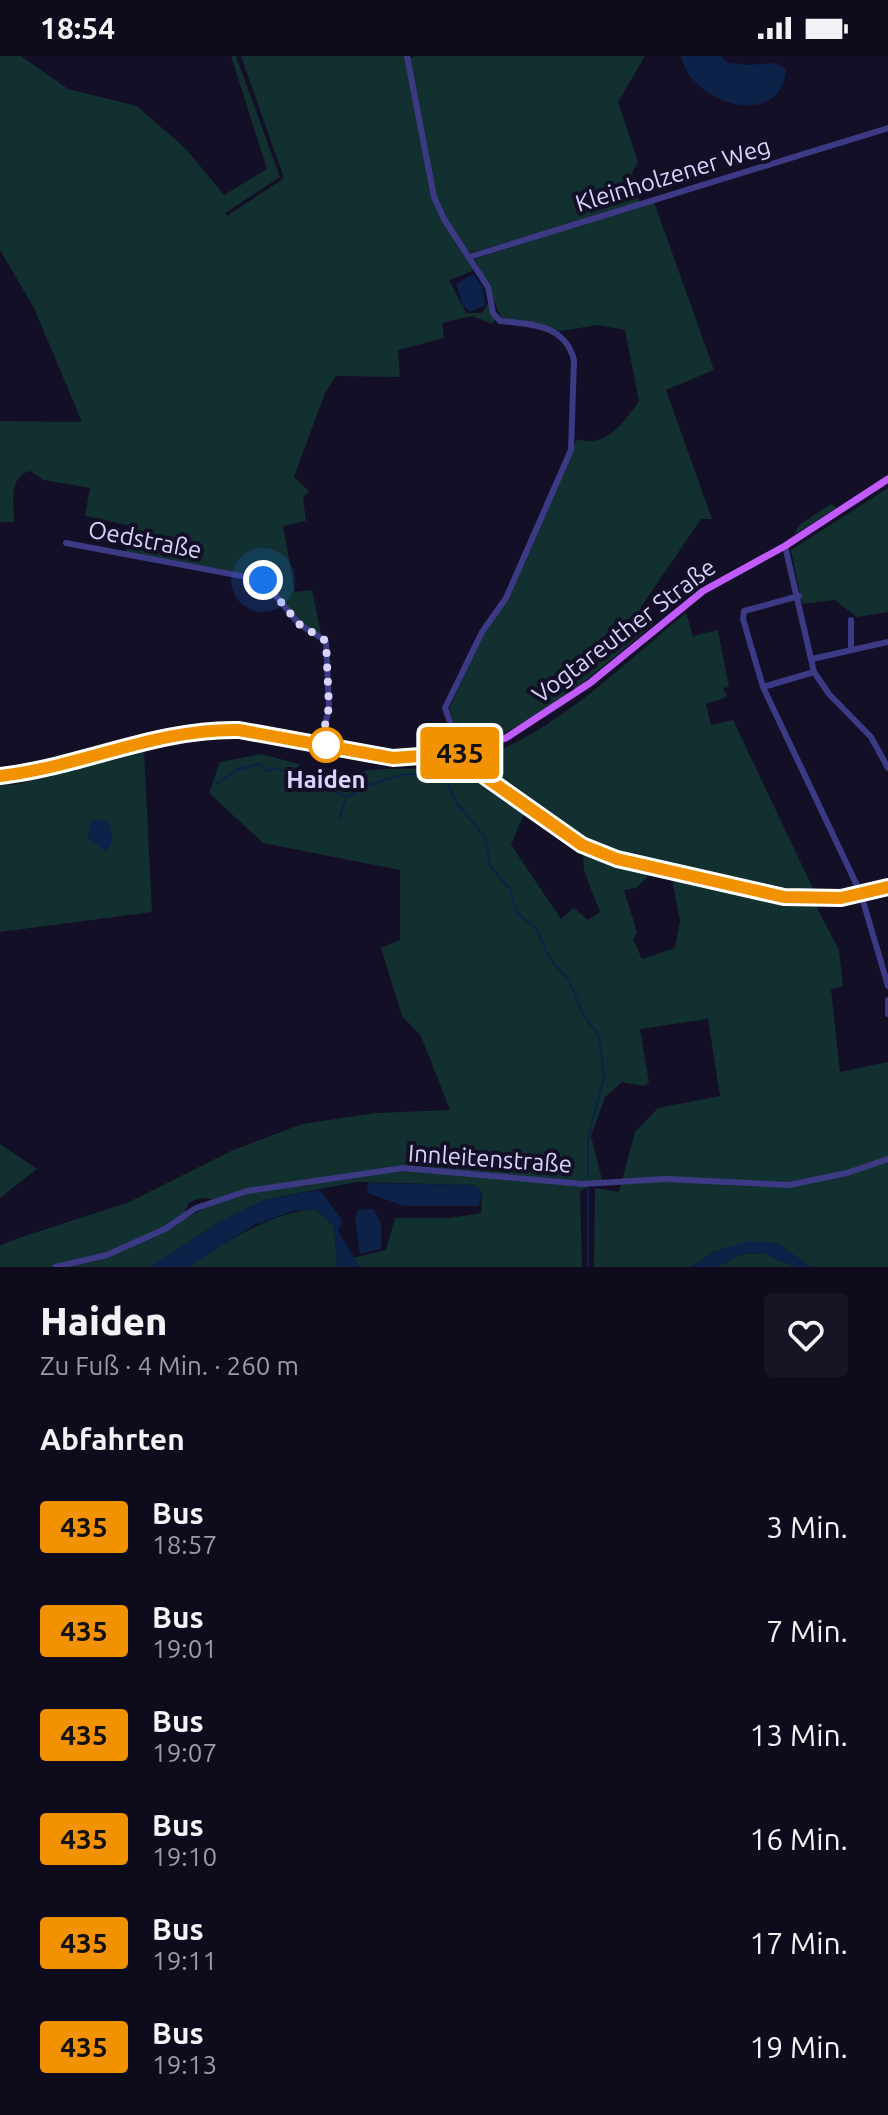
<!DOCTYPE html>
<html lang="de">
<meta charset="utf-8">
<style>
body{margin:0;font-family:Ubuntu,sans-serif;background:#171425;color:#f1f3f6;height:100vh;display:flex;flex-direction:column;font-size:30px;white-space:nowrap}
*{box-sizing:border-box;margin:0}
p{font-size:26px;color:#9b9ba3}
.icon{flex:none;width:44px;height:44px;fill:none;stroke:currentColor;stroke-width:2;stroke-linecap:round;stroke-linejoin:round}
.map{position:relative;height:1211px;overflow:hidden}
.details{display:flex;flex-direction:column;background:#0e0b1c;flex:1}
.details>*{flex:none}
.badge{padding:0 16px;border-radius:6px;font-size:28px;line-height:52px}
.you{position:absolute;width:40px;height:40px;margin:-20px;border:6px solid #fff;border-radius:50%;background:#1a73e8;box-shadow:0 0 0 12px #1a73e833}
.map>.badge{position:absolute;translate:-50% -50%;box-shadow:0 0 0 4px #fff}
h2{padding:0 40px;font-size:30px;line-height:72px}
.round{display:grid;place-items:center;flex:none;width:84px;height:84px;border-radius:8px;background:#171425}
.headline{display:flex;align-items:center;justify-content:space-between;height:136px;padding:0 40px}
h1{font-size:38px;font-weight:800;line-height:60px}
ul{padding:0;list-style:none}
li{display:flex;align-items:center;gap:24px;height:104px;padding:0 40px}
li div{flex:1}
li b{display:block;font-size:30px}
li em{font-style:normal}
li .badge{min-width:88px;font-weight:700;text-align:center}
.status{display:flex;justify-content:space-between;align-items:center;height:56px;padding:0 40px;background:#0e0b1c;direction:ltr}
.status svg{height:22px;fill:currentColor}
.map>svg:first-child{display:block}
.green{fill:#12302f;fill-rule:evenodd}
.water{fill:#0c2248}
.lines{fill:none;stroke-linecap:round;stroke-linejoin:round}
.stream{stroke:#0c2248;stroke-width:2}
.minor{stroke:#3d3a85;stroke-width:6}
.major{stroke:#c25bff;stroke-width:7}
.line-casing{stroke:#fff;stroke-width:18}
.line{stroke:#f39200;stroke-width:12}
.walk{stroke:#d9d4ff;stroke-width:8;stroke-dasharray:0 14.4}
.stop-dot{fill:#fff;stroke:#f39200;stroke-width:4}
.labels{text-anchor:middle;stroke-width:8;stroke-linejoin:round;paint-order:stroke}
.street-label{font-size:24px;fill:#d9d4ff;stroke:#130f26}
.stop-label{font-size:24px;font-weight:bold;fill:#d9d4ff;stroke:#130f26}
</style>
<div class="status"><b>18:54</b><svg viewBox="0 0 49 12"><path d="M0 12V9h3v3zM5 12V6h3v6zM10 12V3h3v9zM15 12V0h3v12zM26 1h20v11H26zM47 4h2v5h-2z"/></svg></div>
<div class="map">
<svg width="888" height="1211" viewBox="0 0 888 1211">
<rect width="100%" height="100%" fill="#130f26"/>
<path class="green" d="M0,0h21l47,33 69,17 49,43 38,46 43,-26 -36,-113h5l44,121 -55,36 2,3 57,-38 -43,-122h165l23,131 10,27 36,56 -26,10 17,33h16l7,-11 7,17 -4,5 -20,-8 -30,7 2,15 -46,12 2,27 -64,-1 -11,17 -31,84 15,14 -6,7 3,23 -23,5 12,66 17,-2 10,48 -22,-16 -38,-46 -137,-22 6,-28 -46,-10 5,-28 -46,-8 -14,-9c-22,6 -16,32 -16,51h-14v-101l82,1 -48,-114 -34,-58z
M416,0h229l-27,46 20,60 -6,11 7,29 -169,51c-45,-39 -50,-139 -60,-195z
M654,146l60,168 -48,20 46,129h-11l-60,88 14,16c-59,48 -117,105 -192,125l-14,-39 34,-76 25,-34 69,-160c29,10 47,-17 62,-38l-14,-71 -27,-5 -38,6 -58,-12 -27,-60z
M888,432v124l-31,5 -22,-17 -33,4 -11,-54z
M831,448l5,4 -42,27 5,-10z
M686,557l7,23 25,-6 11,57 -6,1 4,9 -21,7 5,21 22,-5 86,181 -2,7 22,42 4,36 -12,3 9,83 48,-10v205h-77l-35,-24 -60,8 -26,16h-96l1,-79 24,4 16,-60 23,-24 62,-12 -12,-77 -68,10 9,54 -5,3 -22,-4 -17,15 -14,39 11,44 -22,11 2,76h-222l-8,-9 34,-8 9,-32h54l32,-5 1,-20 -8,-8 -118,-3 -92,18 -43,21 -71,46h-150v-21l13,-6 116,-38 102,-51 71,-27 74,-11 74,-3 -29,-74 -19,-20 -21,-68 19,-8v-70l-137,-27 -54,-50 11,-31 41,-8 38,10v9l35,9c34,-22 80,-8 119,-16 91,-21 163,-96 233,-153zM526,753l57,41 1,21 16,41 -12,8 -14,-12 -13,11 -50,-74zM650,818l22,4 8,43 -5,27 -33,11 -9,-20 4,-7 -13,-42 12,-2zM202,1142l10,1 1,4 -24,14 -5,-2 5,-13z
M144,694l8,162 -152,20v-149l14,2z
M0,1088l37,25 -37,29z
M315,1153l19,17 3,41h-148c40,-26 77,-53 126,-58z
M763,1197l32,14h-79l27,-13z"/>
<path class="water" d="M681,0h40l5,6 21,3 29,-2 10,6c-4,63 -96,35 -105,-13z
M473,218l9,12 4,19 -16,7 -7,-6 -7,-22z
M99,763l10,3c3,9 7,24 -4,29l-17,-13 2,-16z
M368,1127l106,2 8,7 -3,14h-75l-37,-13z
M320,1134l23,31 -5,10 22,36h-23l-3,-41 -19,-17 -22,2 -39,14 -65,42h-39l71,-46 43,-21z
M373,1153l8,14v26l-21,5 -5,-37 3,-7z
M749,1185l27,2 35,24h-16l-32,-14 -20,1 -27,13h-26l26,-16z"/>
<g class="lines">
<path class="stream" d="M217,727l22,-14 21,-5 6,7 10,-3 71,29 21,-12 38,-11 38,1 12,27 29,35 5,29 20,23 7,24 19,15 14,31 19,21 13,33 17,23 5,41 -16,62v38
M339,763l7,-21
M588,1211v-78"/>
<path class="minor" d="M407,0l27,141 10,22 44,68 5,26 7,8c32,3 65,4 74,39l-3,90 -65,148 -24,34 -37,76 16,45 13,16 108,76 35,14 167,38 57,1 47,-11
M469,201l419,-129
M66,487l197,37 36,44 27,17 3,66 -8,37
M785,490l29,126 15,22 42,43 17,31
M799,540l-55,15 -1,8 20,68 98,207 27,92
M851,594v-30
M812,603l76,-17
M763,631l51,-15
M888,944v14
M55,1211l52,-12 58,-26 31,-21 51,-17 156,-23 180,16 83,-5 123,6 58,-12 41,-14"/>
<path class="major" d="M0,720c80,-9 157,-49 239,-46l113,22 58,6 51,-5 45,-15 84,-55 113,-92 82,-45 103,-67"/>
</g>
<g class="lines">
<g class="line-casing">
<path id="line" d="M0,720c80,-9 157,-48 239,-46l154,28 68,-5 13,16 108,76 35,14 167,38 57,1 47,-11"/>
</g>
<use href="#line" class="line"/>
<path class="walk" d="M263,524l36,44 27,17 3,66 -8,37 5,1"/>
</g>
<circle class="stop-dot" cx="326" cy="689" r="16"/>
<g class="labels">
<g class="street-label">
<text transform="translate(673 119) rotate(-17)" y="8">Kleinholzener Weg</text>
<text transform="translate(145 484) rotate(11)" y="8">Oedstraße</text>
<text transform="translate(624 575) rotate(-37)" y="8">Vogtareuther Straße</text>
<text transform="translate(490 1103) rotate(4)" y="8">Innleitenstraße</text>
</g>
<g class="stop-label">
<text x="326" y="732">Haiden</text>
</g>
</g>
</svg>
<div class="you" style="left:263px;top:524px"></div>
<b class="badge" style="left:460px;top:697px;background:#f39200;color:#111">435</b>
</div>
<section class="details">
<div class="headline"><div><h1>Haiden</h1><p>Zu Fuß · 4 Min. · 260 m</p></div><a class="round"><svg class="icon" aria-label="heart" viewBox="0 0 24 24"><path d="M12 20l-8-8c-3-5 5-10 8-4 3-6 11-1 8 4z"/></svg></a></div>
<h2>Abfahrten</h2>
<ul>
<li><span class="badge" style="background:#f39200;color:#111">435</span><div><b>Bus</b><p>18:57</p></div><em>3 Min.</em></li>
<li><span class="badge" style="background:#f39200;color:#111">435</span><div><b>Bus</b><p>19:01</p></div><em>7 Min.</em></li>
<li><span class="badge" style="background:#f39200;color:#111">435</span><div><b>Bus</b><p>19:07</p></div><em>13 Min.</em></li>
<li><span class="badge" style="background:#f39200;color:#111">435</span><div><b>Bus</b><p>19:10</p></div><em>16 Min.</em></li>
<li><span class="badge" style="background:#f39200;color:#111">435</span><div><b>Bus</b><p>19:11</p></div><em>17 Min.</em></li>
<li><span class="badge" style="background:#f39200;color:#111">435</span><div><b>Bus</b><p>19:13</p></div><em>19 Min.</em></li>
</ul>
</section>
